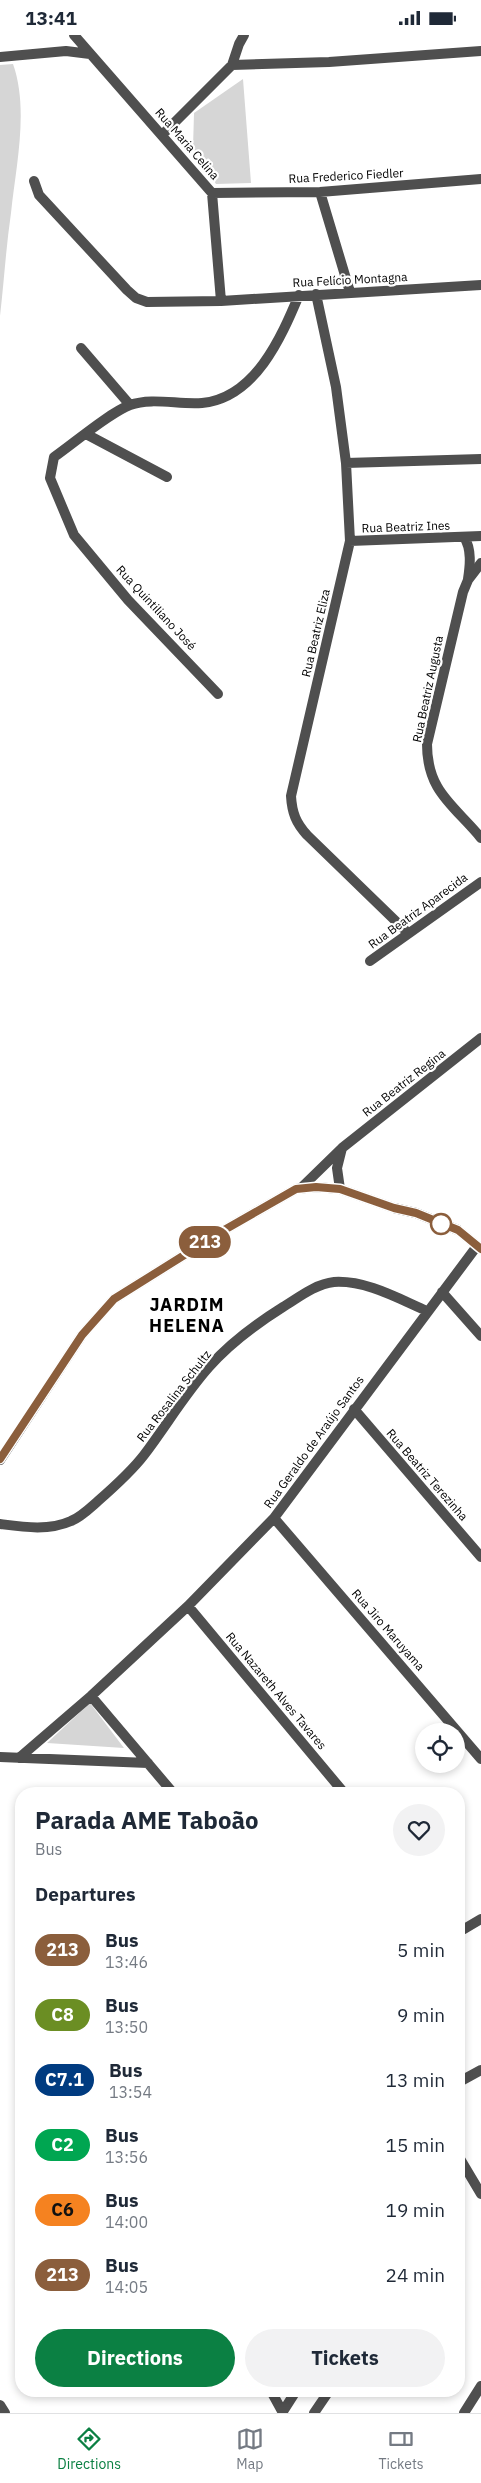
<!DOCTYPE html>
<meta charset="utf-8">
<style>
body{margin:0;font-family:"IBM Plex Sans",sans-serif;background:#f2f2f3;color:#1f2937;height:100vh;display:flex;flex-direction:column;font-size:19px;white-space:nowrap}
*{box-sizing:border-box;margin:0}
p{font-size:16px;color:#747a83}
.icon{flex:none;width:28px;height:28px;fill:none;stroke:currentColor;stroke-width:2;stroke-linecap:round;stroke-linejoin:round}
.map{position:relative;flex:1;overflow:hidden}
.drawer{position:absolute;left:15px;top:1752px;width:450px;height:610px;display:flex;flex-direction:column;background:#fff;border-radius:20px;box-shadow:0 2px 8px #0003}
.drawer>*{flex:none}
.badge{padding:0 10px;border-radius:16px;font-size:18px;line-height:32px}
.fabs{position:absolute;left:415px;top:1688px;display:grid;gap:10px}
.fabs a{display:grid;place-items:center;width:50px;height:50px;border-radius:50%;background:#fff;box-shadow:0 2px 8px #0003;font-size:25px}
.map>.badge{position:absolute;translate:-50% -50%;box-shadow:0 0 0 2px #fff}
h2{padding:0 20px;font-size:19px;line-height:45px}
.round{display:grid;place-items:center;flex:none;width:52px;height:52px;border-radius:26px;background:#f2f2f3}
.headline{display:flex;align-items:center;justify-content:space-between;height:85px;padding:0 20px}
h1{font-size:24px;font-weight:700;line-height:38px}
.button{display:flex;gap:10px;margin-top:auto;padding:10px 20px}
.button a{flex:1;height:58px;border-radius:30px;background:#0b8043;color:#fff;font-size:20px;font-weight:700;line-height:58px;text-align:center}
.button a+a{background:#f2f2f3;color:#1f2937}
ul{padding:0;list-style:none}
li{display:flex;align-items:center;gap:15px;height:65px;padding:0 20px}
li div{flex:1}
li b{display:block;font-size:19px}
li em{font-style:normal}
li .badge{min-width:55px;font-weight:700;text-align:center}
.status{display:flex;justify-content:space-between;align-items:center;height:35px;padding:0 25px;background:#fff;direction:ltr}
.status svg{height:14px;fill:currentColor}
.dock{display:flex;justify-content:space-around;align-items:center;height:70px;border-top:1px solid #e0e1e3;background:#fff;font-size:14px;color:#747a83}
.dock a{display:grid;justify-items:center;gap:2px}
.dock .selected{color:#0b8043}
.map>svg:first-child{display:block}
.green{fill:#d6d6d6}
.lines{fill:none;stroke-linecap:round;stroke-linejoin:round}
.minor{stroke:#4f4f4f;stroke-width:10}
.secondary{stroke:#1c1c1c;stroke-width:10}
.line-casing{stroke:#fff;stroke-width:11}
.line{stroke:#8b5e3c;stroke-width:8}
.stop-dot{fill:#fff;stroke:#8b5e3c;stroke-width:2.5}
.labels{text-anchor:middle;stroke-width:4.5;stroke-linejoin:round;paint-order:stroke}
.street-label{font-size:12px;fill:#000;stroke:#fff}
.district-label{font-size:18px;font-weight:bold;letter-spacing:1px;fill:#000;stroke:#fff}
</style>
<div class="status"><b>13:41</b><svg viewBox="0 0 49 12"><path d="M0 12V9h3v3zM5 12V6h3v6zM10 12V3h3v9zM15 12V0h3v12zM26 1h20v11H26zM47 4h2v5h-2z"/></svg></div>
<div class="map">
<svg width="481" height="2378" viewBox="0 0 481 2378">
<rect width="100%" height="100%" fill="#fff"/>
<path class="green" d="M13,29c16,45 3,102 -2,149 -5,34 -7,69 -11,103v-251z
M243,44l8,104 -35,1 -23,-36 1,-35z
M90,1668l34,45 -77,-5z"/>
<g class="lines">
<path class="minor" d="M74,0l138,158 9,108
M0,22l66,-6 24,3
M232,30l97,-3 152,-11
M163,99l69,-69 7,-21 5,-9
M34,146l5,14 88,95 9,8 11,4 74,-1 260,-16
M320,157l30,100
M212,158l108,-1 161,-13
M316,259l20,93 10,76 4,78 -59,255c1,17 5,27 16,39l101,98
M81,313l49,57
M86,399l81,43
M346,428l135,-4
M464,502c8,12 6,29 4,42
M350,506l131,-5
M481,528l-13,17 -5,12 -36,152c0,48 27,61 54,94
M218,659l-90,-94 -54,-65 -24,-57 4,-21c20,-14 55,-44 76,-52 22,-8 49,0 72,-2 53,-5 79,-65 97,-108
M370,926l111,-79
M302,1152l40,-39 139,-110
M340,1154l-3,-21 5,-20
M442,1257l39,44
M354,1374l127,148
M274,1483l207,241
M0,1489c23,3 49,7 71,-3 10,-4 19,-13 27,-20 16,-14 33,-29 46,-46 22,-29 41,-61 65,-88 21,-24 47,-43 74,-60 15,-9 32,-23 51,-25 32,-2 65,17 93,29
M188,1571l157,188
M91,1661l83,98
M0,1722l148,6
M19,1723l72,-62 97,-90 86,-88 203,-272
M459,1897l22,-13
M459,2047l22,-12
M459,2122l22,37
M271,2356l12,22
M0,2370l5,8
M282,2378l14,-22
M314,2378l15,-22
M464,2378l17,-27"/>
<path class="secondary" d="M0,1425l82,-125 32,-36 112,-70 70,-40 20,-2 24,2 54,19 22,5 42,17 23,19"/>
</g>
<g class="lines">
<g class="line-casing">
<path id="line" d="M0,1424l82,-124 32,-36 112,-70 70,-40 20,-2 24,2 54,19 22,5 42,17 23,19"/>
</g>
<use href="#line" class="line"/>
</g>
<circle class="stop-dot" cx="441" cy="1189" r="10"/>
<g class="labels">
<g class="street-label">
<text transform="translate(187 109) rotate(49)" y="4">Rua Maria Celina</text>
<text transform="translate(346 141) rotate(-3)" y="4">Rua Frederico Fiedler</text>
<text transform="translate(350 245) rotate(-3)" y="4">Rua Felício Montagna</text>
<text transform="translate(406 492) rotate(-2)" y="4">Rua Beatriz Ines</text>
<text transform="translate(156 573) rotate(47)" y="4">Rua Quintiliano José</text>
<text transform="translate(316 598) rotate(-77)" y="4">Rua Beatriz Eliza</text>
<text transform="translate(428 654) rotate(-78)" y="4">Rua Beatriz Augusta</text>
<text transform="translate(418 876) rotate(-36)" y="4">Rua Beatriz Aparecida</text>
<text transform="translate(404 1048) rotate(-38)" y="4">Rua Beatriz Regina</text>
<text transform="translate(174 1361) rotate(-52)" y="4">Rua Rosalina Schultz</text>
<text transform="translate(314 1407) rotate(-54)" y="4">Rua Geraldo de Araújo Santos</text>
<text transform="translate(427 1440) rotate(49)" y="4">Rua Beatriz Terezinha</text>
<text transform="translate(388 1595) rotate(49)" y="4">Rua Jiro Maruyama</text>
<text transform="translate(276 1656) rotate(50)" y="4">Rua Nazareth Alves Tavares</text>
</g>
<g class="district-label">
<text x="187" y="1276">JARDIM<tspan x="187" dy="21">HELENA</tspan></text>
</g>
</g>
</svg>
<div class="fabs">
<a><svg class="icon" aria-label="locate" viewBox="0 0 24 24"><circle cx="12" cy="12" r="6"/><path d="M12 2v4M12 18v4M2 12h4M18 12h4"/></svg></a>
</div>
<b class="badge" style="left:205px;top:1207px;background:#8b5e3c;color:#fff">213</b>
<section class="drawer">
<div class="headline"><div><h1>Parada AME Taboão</h1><p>Bus</p></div><a class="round"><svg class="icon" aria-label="heart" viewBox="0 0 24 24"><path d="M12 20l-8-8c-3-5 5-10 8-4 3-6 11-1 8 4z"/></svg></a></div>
<h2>Departures</h2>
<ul>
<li><span class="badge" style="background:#8b5e3c;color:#fff">213</span><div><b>Bus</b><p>13:46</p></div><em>5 min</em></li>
<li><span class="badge" style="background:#6b8e23;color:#fff">C8</span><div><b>Bus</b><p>13:50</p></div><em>9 min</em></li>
<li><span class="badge" style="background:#003b80;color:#fff">C7.1</span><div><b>Bus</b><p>13:54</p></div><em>13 min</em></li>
<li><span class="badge" style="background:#00a651;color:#fff">C2</span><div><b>Bus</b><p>13:56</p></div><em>15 min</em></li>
<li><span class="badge" style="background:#f58220;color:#111">C6</span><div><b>Bus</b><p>14:00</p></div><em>19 min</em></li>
<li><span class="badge" style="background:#8b5e3c;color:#fff">213</span><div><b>Bus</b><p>14:05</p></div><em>24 min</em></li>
</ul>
<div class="button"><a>Directions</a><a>Tickets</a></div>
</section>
</div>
<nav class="dock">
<a class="selected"><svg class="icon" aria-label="directions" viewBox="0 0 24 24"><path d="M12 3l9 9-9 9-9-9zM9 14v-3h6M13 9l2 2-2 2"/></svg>Directions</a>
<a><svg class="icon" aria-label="map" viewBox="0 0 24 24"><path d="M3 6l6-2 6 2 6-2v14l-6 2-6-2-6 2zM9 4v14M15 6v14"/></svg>Map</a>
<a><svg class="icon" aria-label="tickets" viewBox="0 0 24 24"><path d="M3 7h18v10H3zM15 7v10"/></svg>Tickets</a>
</nav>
